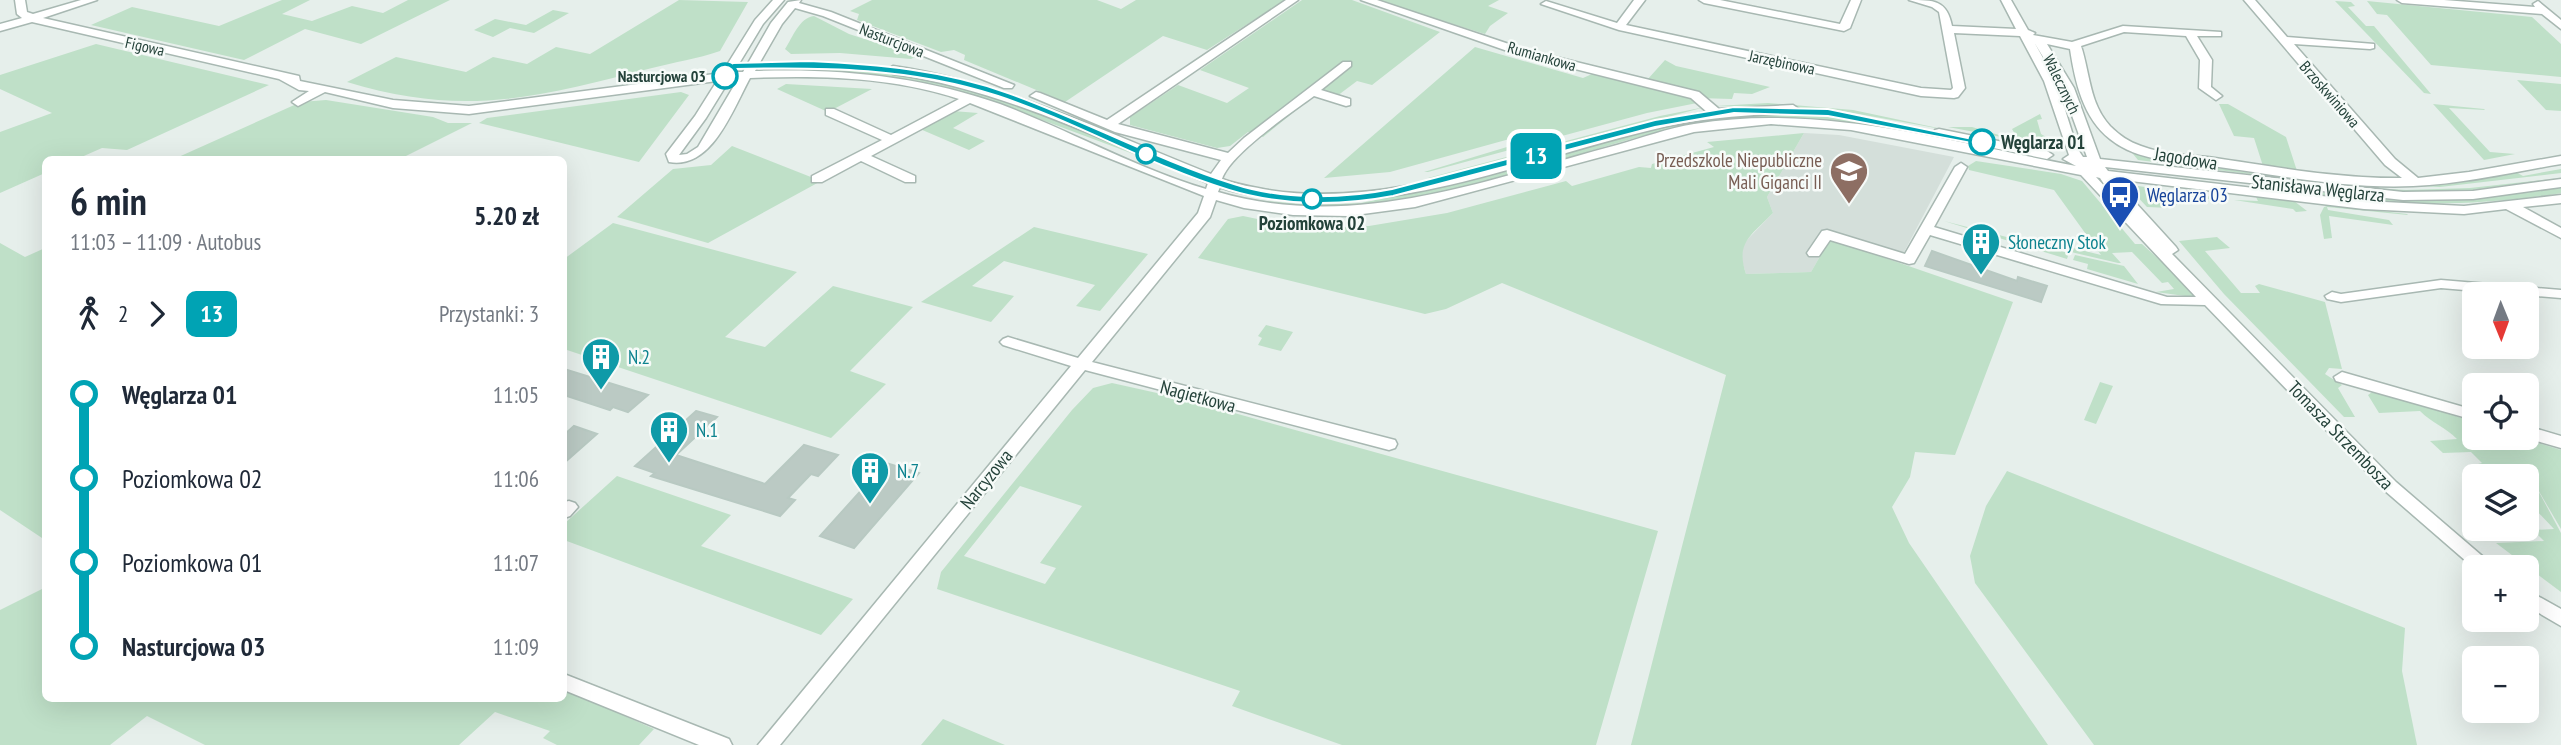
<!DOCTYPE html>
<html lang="pl">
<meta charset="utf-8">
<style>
body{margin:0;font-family:"PT Sans Narrow",sans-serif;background:#f2f2f3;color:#1f2937;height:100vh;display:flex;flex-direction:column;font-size:26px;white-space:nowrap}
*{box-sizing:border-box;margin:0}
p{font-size:23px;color:#747a83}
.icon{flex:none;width:38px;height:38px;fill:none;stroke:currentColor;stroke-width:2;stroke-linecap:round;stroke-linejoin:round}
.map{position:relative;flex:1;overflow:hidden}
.sheet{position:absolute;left:42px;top:156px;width:525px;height:546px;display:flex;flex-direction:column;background:#fff;border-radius:10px;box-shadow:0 7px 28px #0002}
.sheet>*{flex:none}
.badge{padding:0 14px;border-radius:10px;font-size:24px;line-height:46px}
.needle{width:46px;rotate:179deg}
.tools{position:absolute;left:2462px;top:282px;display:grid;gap:14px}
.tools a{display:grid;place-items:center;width:77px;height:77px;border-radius:10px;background:#fff;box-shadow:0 7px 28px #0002;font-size:35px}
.map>.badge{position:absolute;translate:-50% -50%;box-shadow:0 0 0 4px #fff}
.legs{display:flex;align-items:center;gap:10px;height:77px;padding:0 28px;font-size:23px}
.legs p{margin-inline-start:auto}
.headline{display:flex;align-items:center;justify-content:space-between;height:119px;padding:0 28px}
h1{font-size:38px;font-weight:700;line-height:52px}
ul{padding:0 28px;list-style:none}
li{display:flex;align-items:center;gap:24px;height:84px;font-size:26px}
li i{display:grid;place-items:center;width:10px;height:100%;margin:0 9px;background:currentColor}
li i::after{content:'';width:18px;height:18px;margin:-9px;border:5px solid;border-radius:50%;background:#fff}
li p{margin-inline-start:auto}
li:first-child i{background:linear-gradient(#0000 50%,currentColor 0)}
li:last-child i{background:linear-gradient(currentColor 50%,#0000 0)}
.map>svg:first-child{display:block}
.built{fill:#d4dfda}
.green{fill:#bfe0c8;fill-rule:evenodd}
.building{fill:#bbcac4;stroke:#b8c9c2;stroke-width:2}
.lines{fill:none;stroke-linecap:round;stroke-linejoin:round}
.minor-casing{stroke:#a8b8b2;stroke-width:3}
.minor{fill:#fff;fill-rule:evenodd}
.line-1{fill:#00a3b4;stroke:#fff;stroke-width:2}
.stop-1-dot{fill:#fff;stroke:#00a3b4;stroke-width:3.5}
.labels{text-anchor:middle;stroke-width:5;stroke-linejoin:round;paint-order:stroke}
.far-street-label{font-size:16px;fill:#24423a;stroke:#f7fbf9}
.far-stop-label{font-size:16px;font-weight:bold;fill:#24423a;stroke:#f7fbf9;text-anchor:end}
.stop-label{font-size:19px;font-weight:bold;fill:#24423a;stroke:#f7fbf9;text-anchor:start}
.street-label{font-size:19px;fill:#24423a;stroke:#f7fbf9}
.education-label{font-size:19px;fill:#785e54;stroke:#f7fbf9;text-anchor:end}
.transit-label{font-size:19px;fill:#164399;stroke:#f7fbf9;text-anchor:start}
.culture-label{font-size:19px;fill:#0d838f;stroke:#f7fbf9;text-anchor:start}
</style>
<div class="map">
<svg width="2561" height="745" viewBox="0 0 2561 745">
<rect width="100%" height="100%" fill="#e6efeb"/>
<path class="built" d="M1804,133l35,2 115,22 -52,99 -72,-17 -19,33 -65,2 -5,-16 3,-15 29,-30 -6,-16z"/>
<path class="green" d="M282,0h28l-28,14 30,7 40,-15 31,7 25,-13h42l-89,44 -56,-15 -61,31 -153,-35 41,-18 87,19z
M679,0l69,2 -28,49c-23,8 -45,11 -68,17 -114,29 -187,50 -305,14l49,-25 70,15 27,-15 34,7 29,-17 34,7z
M872,0h225l24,9 15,-9h149l-78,50 -44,-14 -98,66 -101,-42 1,-5 -11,-5 -13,2 -84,-32 2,-6 -9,-3z
M1302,0h50l88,32 -68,53 -15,-4 -20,15 -17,-5 -57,46 -15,-5 -18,14 -13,2 -87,-23v-8l48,-32 49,18 22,-15 -49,-18z
M1375,0h124l-11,6 20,7 -18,13 -5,8z
M2335,1l16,1 4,4 -7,1 18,19h8l57,68 -7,-1z
M2367,1l165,16 29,27v33l-130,-12 -44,-50 -10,-1z
M553,10l16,3 -35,20 -24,-5 -17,9 -19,-7 21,-11 31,6z
M814,16l35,18 68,22 -6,3 -71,-6 -49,1 -6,-5c8,-12 14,-31 29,-33z
M96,44l173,41 -142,65 -25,-2 -25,11h-31l-1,14 -45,20v-61l52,-19 -52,-24v-14z
M1475,47l108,31 18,-8 46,10 18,-20 11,6 94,21 -18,7 -18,-1 -2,6 -34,-1 4,4 -55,11 -219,59h-4l106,-32 -6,-5 -134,37 -66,6z
M781,69c44,-1 89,0 133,6 85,12 185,63 265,96l-193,-72 -48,-14 -76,-12z
M2517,80l44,4v27l-15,-1z
M786,84l86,5 -44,23 -51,-23z
M681,92l8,3 -50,67 -160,-39 8,-5z
M326,100l107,17 15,6h24l-72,36h-226l127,-57z
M1768,103l85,7 99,21 -115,-21 -121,-4z
M2219,104h9l58,33 11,34 -34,-5 -9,-28 -20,-2z
M2433,104l51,5 1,1 -36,-2 41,44 25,2 -31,6z
M1705,107l-269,72 -8,-1 232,-62z
M953,111l25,2 -25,15 32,13 -16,9 -49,-21z
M1766,111l102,10 50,13c-66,-6 -128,-23 -195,-14 -110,14 -215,66 -324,82 -51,8 -102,6 -153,-3l65,6 50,-2 82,-17 241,-65z
M2040,114l2,5 -5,1 4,14 5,3 -18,5 -80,-15h24l27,8 16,-1 -3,-5z
M1804,133l-37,64 6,16c-21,22 -38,29 -27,61l65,-2 19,-33 183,63 -58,153 -40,-3 -5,25 -18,30 17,36 139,202h-417l95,-370 -224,-92 -56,26 -21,5 -227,-56 30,-39 15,-3 63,13 63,-3 78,-13 119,-32 6,5 67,-19 12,1 1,-4 62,-17 -7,-5z
M732,146l89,35 -113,62 -91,-26 56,-48 38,-4z
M2128,148l21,7 1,3 192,28 64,4 64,-2 91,-10 -88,12 -79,2 -256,-32z
M1976,161l85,13 21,7 53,63h7l54,49 -4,4 -36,-5 18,-3 -6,-7 -6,1 -30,-31 -20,1 9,10h-3l-47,-11 -2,-5 32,8 -47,-65 -85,-20 -1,-4z
M2561,169v4l-121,14 -115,-5 27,1 162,-12 9,5z
M2138,186l90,13 1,2 -47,-5v6l-12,6 -23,-1 -15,-16z
M2561,188v5l-5,1c-79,12 -152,12 -231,3 -16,-2 -39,-1 -53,-8l158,12 45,-2z
M2256,197l38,4 13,10 -11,1 -3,-3 -59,-9 24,1z
M2330,205l77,9 1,1 -81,-8 1,3 61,10 4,5 -64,-9 3,22 -8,1 -4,-24 4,-8z
M1944,221l125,32 -2,6z
M613,223l184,49 -72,65 40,10 68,-61 80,21 -63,64 36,13 -55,54 -267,-89v-90z
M1034,227l114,27 -48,57 -24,-5 19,-21 -91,-24 -32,25 42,10 -23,26 -70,-20z
M2217,237l13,11 -25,3 36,42h19l-5,-7 4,-2 66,18 17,67 -13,-1 -4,6 17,11 -4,3 17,29h-11l-120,-123 -45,-53z
M0,243l25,14 20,-9v292l-45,-30z
M2075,255l49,11 14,18 -51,-15 1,-5 -15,-4z
M1266,325l27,7 -12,19 -23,-6 4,-7 -4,-2z
M2100,382l13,4 -17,38 -12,-4z
M1112,383l72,16 474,132 -62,214h-254l-110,-39 8,-15 -303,-102 4,-17 131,-162 21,-22zM1020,486l62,20 -42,57 16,5 -11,16 -81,-28z
M2375,390l99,32v16h48l39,12v79l-28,-48 28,52v59l-65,-49 48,-2 -11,-11 21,-1 -20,-21 5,-1 -12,-11v-20h-38l-11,-12 4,-1 -11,-11 -28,1 -13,-12 27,-2c-12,-12 -25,-16 -37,-28l-41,2 -11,-18z
M2007,471l398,157 -3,43 15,74h-323l-119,-162 -5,-27 16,-50z
M617,476l114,39 -30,31 152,53 -32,36 -257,-95v-16z
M44,588l2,110 461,2 57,-2v-9l90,40 -15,16h-82l-14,-7 7,-7 -55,-19 -36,33h-254l-58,-29 -37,29h-110v-135z
M943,719l62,26h-84z"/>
<path class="building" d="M1932,251l85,30 1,-4 29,9 -6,16 -116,-36z
M564,369l84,26 -20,17 -15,-5 -3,3 -46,-15z
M696,411l21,6 -41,38 89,29 39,-39 34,10 -20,21 -7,-2 -23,24 7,2 -15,16 -129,-40 4,-3 -20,-7z
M574,426l23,8 -33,29v-28z
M886,463l33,10 -65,75 -34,-12z"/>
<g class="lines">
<g class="minor-casing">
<path id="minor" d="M15,0h10l2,12 6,2 48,-14h16l-54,18 256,58 1,5 93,19 76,6 253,-33 33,-53 18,-20h11l-21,24 -29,48h9l28,-49 17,-21 13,-2 -2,3 32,9 183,73 -2,3h-8l-181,-72 -28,-8 -13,16 -27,47c83,-3 166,5 245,33 69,26 135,64 206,85l2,-6c-102,-41 -206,-94 -315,-109l-6,-4 6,-4c111,16 214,67 318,108l10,-14 -106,-28 -85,-36 6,-4 4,1 67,27 179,-120h12l-180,124 110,29 16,-15 99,-76h8v4l-30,24 29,9v6l-4,1 -32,-10c-23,17 -84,58 -92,83 16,6 31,8 47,11 106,16 208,-20 308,-49 43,-12 86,-21 130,-29l-16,-14 -172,-43 -158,-55h16l150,50 172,42 20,17 74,-4 6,4 -6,4c-48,2 -95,5 -142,17 -126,30 -253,87 -384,67 -16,-2 -32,-4 -47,-10l-2,5c137,40 267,-12 399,-47 25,-7 51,-17 77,-21 128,-21 256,18 382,42l-13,-7 6,-4 -25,-74 -24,-45 -66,-3 11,55 -7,9 -4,1 -33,-2 -302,-66 -78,-26 5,-3 71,22 17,-23h11l-19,25 295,63 30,2 2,-2 -14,-76 -7,-5 -23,-7c25,0 38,0 43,26l64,3 -15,-29h10l17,30 7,3 -2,2 39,7 51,-16 98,6v4h-24l15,24 -1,27 11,9 -6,4 -17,-12 1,-28 -14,-24 -62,-4 -43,14c9,27 8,57 29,80 9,9 19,16 31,20 24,9 50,9 74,12 62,9 124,21 187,20l-17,-13 -141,-165h11l32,37 87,7v4l-4,1 -76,-5 101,115 23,19 51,-6 92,-16v8c-49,8 -98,20 -148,22 -68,3 -134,-11 -201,-20 -34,-5 -74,-4 -102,-27 -27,-21 -35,-57 -40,-90l-23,-5 27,44 26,71 303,33 70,-1 88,-12v8l-88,12 -70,1 -298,-33 3,4 256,30 100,5 97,-11v8l-38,4 38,21v10l-55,-29 -42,5 -100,-5 -250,-30 62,68 2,3 -6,4 224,228 99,85 -21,1 -90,-78 -179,-185 -44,-1 -231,-69 -16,28 -5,1 -79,-24 -11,16h-10l-2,-3 15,-22 5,-1 78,24 50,-87 6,-4 6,4 -33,60 233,70h29l-115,-122 -230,-45 -80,-6 -77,8 -279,75 -67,9 -55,-1 -49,-7 -28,-8 -6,17 -118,145 303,78 2,4 -2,4 -6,2 -304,-80 -305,375h-22l313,-379 -68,-21 -3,-3 3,-3 5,-2 70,21 120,-145 6,-17 -234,-93 -99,53 44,20v6h-10l-44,-21 -39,21h-10v-6l70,-36 -56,-25v-6h8l57,26 68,-36c-66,-22 -140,-24 -209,-21 -17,31 -38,92 -81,84l-3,-8 29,-38 22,-35 -248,33 -76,-6 -68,-16 -27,14 -6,-4 17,-11 -10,-1 -20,-11 -247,-57 -32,9v-7l22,-6 -5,-4zM2034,42l28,46 25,69h-4l-6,-9 -21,-67zM730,79h8l-40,68 -11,7 -8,1 27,-37zM2096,177l4,1 8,12z
M1699,0h21l120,24 11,-24h10l-11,28 -6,3 -140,-28z
M2397,0h47l91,7 -2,-3 5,-3 23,19v9l-19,-15 -140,-11z
M1939,129l108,22 6,4 -6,4 -112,-23v-6z
M2441,280l120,10v8l-120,-10 -100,14 -14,-3 -2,-3 7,-4 9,2z
M2342,372l132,38v10l-138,-39 -2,-4z
M2527,426l34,10v12l-35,-10z
M569,501l6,2 3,4 -8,9 -6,2v-16z
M2527,590l34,19v17l-34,-20z
M564,674l165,65 3,6h-33l-135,-55z"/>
</g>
<use href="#minor" class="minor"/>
</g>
<path class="line-1" d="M809,61c68,3 135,9 199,32 76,27 149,67 226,91 49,16 108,15 158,5l263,-69 79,-13 94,2 159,33 -5,3 -154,-29 -94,-3 -79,14 -262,69c-52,10 -112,10 -164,-6 -79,-24 -152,-68 -231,-94 -86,-28 -173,-29 -263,-27l-6,9 -9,-2 13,-13z"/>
<defs>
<g id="school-pin" transform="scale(2.0125)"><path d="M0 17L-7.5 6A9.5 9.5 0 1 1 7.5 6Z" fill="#8d6e63" stroke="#f7fbf9"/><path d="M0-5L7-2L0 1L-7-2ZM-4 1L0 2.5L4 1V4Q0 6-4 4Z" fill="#fff"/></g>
<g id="bus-pin" transform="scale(2.0125)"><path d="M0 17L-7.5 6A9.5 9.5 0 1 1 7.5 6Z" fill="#1a4fb4" stroke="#f7fbf9"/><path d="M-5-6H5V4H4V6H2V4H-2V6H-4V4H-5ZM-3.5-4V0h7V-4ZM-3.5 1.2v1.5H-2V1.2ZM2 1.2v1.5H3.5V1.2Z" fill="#fff"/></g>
<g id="building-pin" transform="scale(2.0125)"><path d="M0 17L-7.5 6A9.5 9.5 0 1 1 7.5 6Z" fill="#0f9aa8" stroke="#f7fbf9"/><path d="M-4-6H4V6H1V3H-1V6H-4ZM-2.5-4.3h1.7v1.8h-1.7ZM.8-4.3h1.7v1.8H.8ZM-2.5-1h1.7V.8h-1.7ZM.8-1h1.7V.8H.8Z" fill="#fff"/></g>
</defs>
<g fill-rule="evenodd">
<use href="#school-pin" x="1849" y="171"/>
<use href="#bus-pin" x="2120" y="195"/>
<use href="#building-pin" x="1981" y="242"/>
<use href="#building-pin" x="601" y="357"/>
<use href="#building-pin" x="669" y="430"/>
<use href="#building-pin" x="870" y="471"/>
</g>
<g class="stop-1-dot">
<circle cx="725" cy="76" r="12"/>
<circle cx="1982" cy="142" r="12"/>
<circle cx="1146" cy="154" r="9"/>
<circle cx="1312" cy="199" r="9"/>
</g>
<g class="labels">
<g class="far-street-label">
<text transform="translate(892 40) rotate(21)" y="6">Nasturcjowa</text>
<text transform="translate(145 46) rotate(13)" y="6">Figowa</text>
<text transform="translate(1542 56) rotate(16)" y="6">Rumiankowa</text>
<text transform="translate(1782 62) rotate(12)" y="6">Jarzębinowa</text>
<text transform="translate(2062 84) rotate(64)" y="6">Walecznych</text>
<text transform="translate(2330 94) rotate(49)" y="6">Brzoskwiniowa</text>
</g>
<g class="far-stop-label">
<text x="706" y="82">Nasturcjowa 03</text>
</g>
<g class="stop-label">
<text x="2001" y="149">Węglarza 01</text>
<text x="1312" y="230" text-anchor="middle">Poziomkowa 02</text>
</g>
<g class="street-label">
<text transform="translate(2186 158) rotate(9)" y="7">Jagodowa</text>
<text transform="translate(2318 188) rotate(6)" y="7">Stanisława Węglarza</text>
<text transform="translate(1198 396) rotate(15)" y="7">Nagietkowa</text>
<text transform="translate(2341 435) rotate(46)" y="7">Tomasza Strzembosza</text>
<text transform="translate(986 479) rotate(-51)" y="7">Narcyzowa</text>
</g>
<g class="education-label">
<text x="1822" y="167">Przedszkole Niepubliczne<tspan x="1822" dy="22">Mali Giganci II</tspan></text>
</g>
<g class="transit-label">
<text x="2147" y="202">Węglarza 03</text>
</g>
<g class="culture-label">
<text x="2008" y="249">Słoneczny Stok</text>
<text x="628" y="364">N.2</text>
<text x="696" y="437">N.1</text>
<text x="897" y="478">N.7</text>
</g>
</g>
</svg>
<div class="tools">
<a><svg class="needle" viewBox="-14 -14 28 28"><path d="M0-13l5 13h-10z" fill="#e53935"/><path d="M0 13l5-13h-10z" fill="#747a83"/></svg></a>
<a><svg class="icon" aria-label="locate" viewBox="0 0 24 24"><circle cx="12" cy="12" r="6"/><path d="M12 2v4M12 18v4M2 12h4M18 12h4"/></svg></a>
<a><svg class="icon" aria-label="layers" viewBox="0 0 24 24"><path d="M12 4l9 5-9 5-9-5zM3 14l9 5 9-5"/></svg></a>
<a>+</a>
<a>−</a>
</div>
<b class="badge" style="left:1536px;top:156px;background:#00a3b4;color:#fff">13</b>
<section class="sheet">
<div class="headline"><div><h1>6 min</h1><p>11:03 – 11:09 · Autobus</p></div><b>5.20 zł</b></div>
<div class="legs"><svg class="icon" aria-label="walk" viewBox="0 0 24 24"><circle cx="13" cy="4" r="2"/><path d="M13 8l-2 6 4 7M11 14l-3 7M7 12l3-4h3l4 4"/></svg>2<svg class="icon" aria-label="forward" viewBox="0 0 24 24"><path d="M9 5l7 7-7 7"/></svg><b class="badge" style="background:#00a3b4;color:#fff">13</b><p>Przystanki: 3</p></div>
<ul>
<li><i style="color:#00a3b4"></i><b>Węglarza 01</b><p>11:05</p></li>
<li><i style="color:#00a3b4"></i><span>Poziomkowa 02</span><p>11:06</p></li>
<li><i style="color:#00a3b4"></i><span>Poziomkowa 01</span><p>11:07</p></li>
<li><i style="color:#00a3b4"></i><b>Nasturcjowa 03</b><p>11:09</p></li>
</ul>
</section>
</div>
